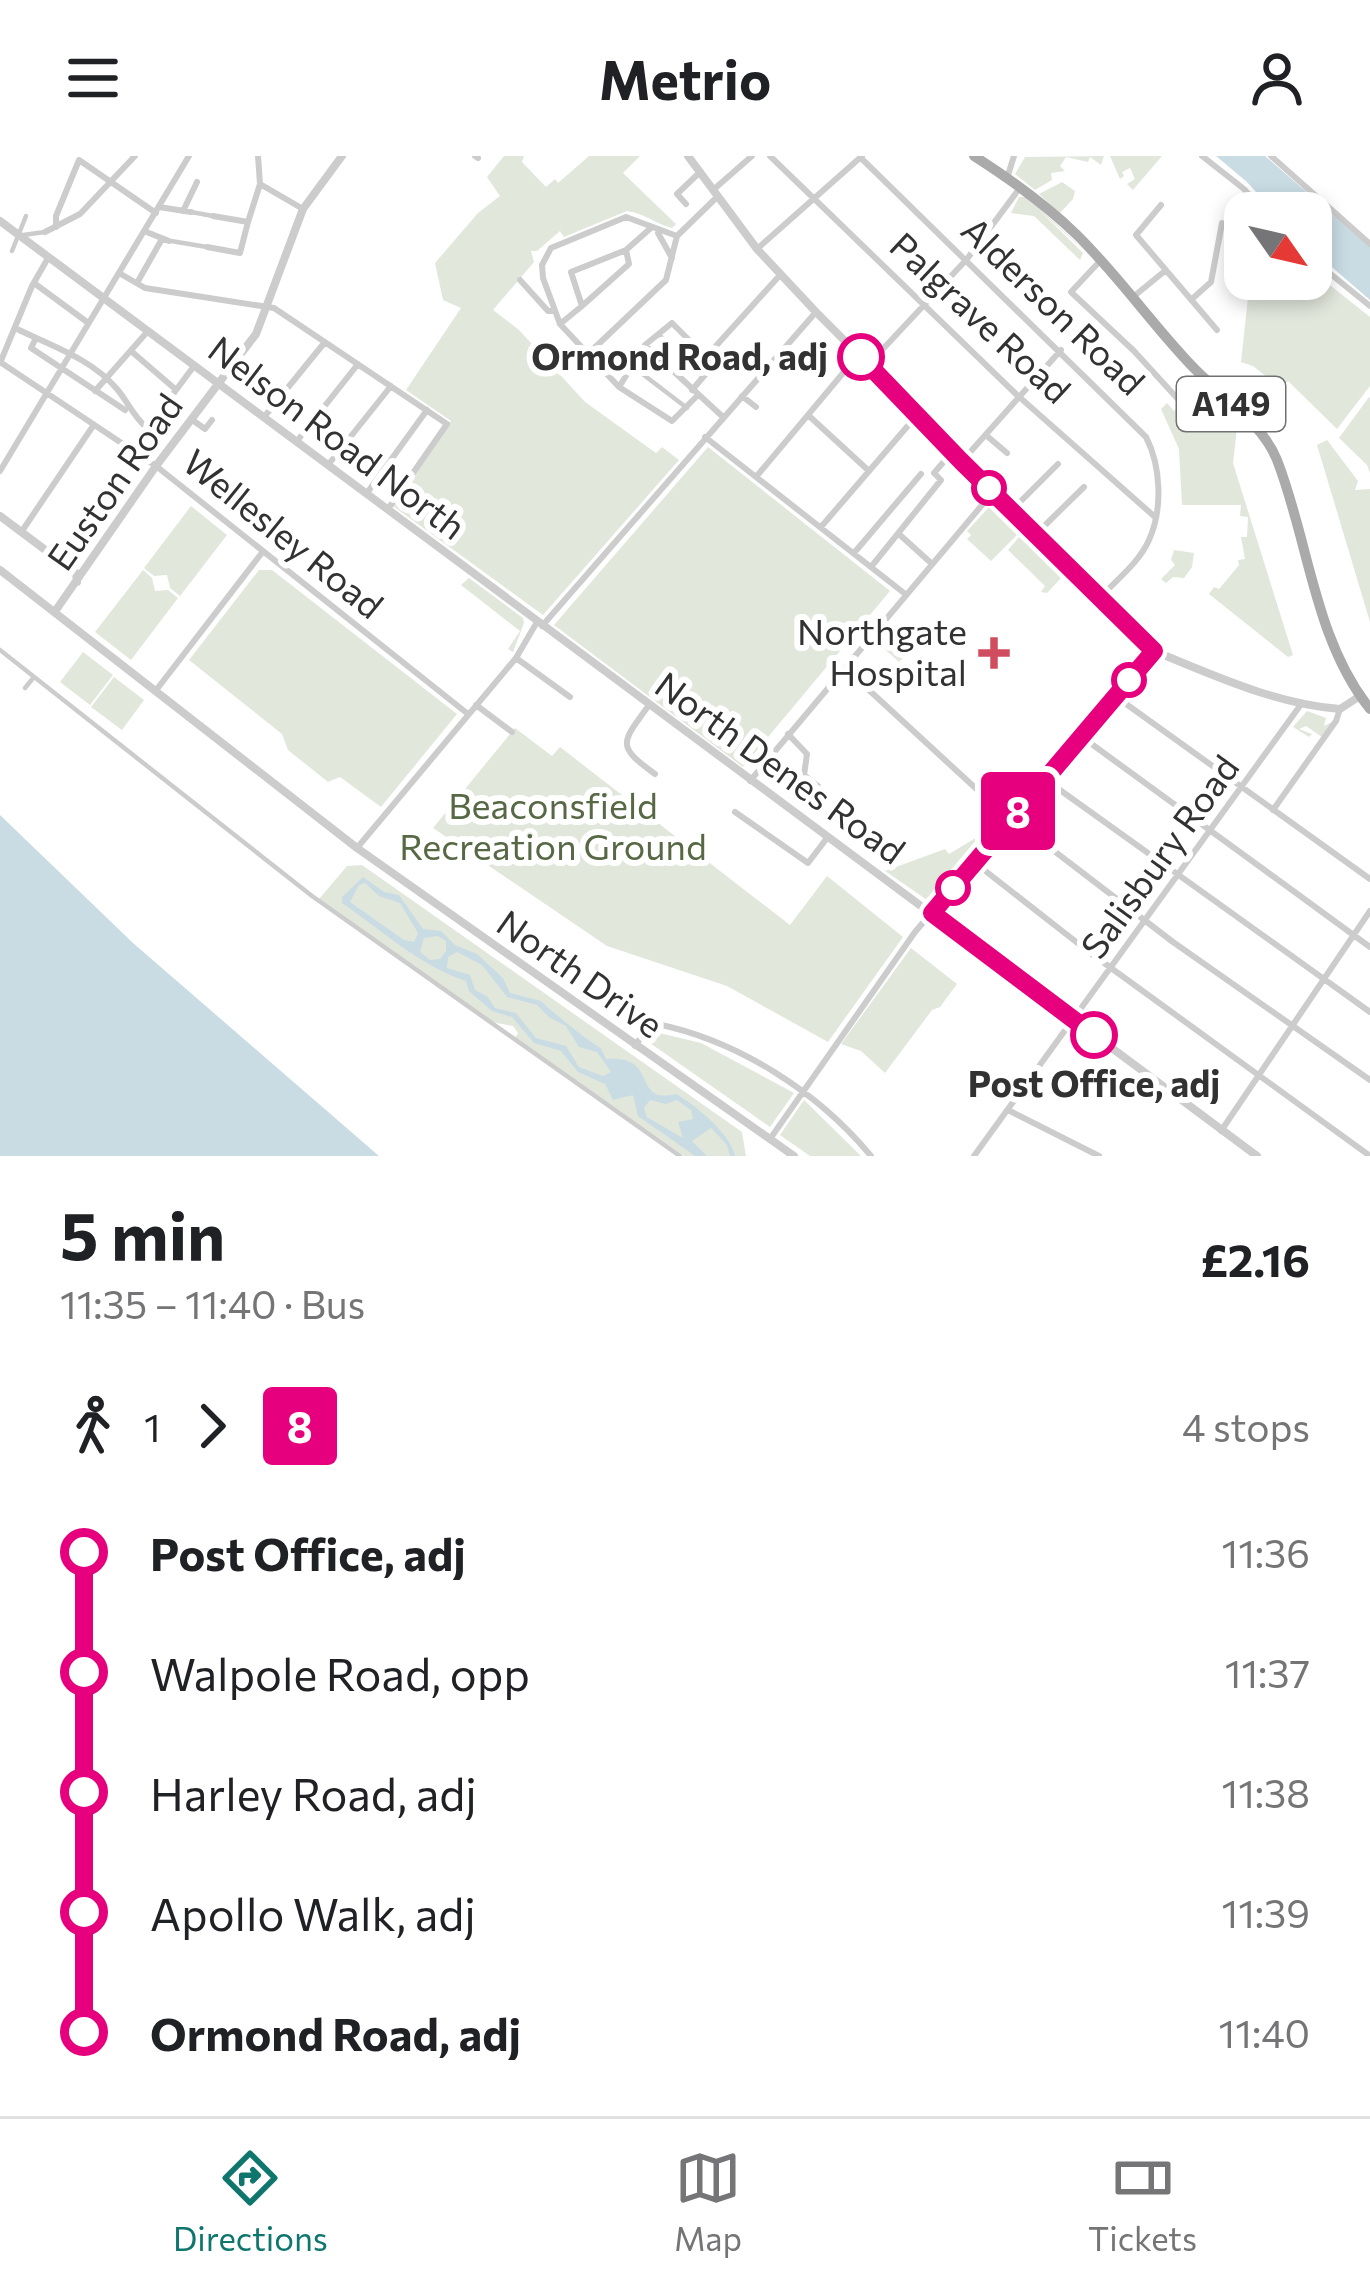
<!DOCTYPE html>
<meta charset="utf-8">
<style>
body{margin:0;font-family:Commissioner,sans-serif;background:#f6f6f6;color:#202124;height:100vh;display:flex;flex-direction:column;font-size:45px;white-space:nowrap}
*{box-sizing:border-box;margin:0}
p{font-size:39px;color:#757577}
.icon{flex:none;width:66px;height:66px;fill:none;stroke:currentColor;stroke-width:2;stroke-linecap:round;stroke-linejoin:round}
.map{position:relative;height:1000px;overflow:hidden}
.drawer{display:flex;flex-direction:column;background:#fff;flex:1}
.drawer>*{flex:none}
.badge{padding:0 24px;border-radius:9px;font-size:42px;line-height:78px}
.needle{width:78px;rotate:124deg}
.controls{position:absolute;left:1224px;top:36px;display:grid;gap:24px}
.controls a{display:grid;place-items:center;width:108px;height:108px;border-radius:24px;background:#fff;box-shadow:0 6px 18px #0003;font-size:60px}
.map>.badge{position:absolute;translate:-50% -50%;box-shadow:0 0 0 6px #fff}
.legs{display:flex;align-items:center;gap:18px;height:132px;padding:0 60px;font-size:39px}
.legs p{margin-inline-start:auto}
.summary{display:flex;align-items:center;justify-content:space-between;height:204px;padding:0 60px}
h1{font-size:66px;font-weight:700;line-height:90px}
ul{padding:0 60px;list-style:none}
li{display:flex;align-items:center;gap:42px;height:120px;font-size:45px}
li i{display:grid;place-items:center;width:18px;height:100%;margin:0 15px;background:currentColor}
li i::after{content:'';width:30px;height:30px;margin:-15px;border:9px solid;border-radius:50%;background:#fff}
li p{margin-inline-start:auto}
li:first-child i{background:linear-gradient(#0000 50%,currentColor 0)}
li:last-child i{background:linear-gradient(currentColor 50%,#0000 0)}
header{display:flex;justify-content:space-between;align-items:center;height:156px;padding:0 60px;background:#fff;font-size:54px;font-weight:700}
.tabs{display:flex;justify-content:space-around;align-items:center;height:168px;border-top:3px solid #e0e0e0;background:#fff;font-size:33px;color:#757577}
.tabs a{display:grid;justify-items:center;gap:6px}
.tabs .active{color:#0f766e}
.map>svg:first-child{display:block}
.green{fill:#e2e7dc}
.water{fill:#c9dce3;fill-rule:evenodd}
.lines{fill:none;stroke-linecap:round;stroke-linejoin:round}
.pedestrian{stroke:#ccc;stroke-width:4.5}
.minor{stroke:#ccc;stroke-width:6}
.tertiary{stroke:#ccc;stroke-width:8}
.primary{stroke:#aaa;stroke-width:10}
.line-1-casing{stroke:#fff;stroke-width:27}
.line-1{stroke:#e6007e;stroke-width:18}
.stop-1-dot{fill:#fff;stroke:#e6007e;stroke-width:6}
.poi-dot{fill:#d04c5f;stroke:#fff;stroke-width:4.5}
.labels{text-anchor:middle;stroke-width:12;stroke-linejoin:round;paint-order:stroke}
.shield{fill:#fff;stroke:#707070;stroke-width:3}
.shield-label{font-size:33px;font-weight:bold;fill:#323232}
.street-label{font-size:36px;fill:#323232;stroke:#fff}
.stop-label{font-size:36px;font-weight:bold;fill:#323232;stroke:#fff;text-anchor:end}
.poi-label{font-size:36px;fill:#323232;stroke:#fff;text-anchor:end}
.park-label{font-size:36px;fill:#576844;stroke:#fff}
</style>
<header><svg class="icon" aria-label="menu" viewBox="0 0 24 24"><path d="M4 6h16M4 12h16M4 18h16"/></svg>Metrio<svg class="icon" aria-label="person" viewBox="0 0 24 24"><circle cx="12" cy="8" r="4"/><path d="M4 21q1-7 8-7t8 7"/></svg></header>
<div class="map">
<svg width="1370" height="1000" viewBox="0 0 1370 1000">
<rect width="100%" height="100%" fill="#fff"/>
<path class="green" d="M504,0h20l-2,6 24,25 9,-8 3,4 31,-27h51l-17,17 53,51 -4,4c-16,-4 -28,-15 -45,-17l-63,26 -4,-6 -23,20h-6l3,11 -41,48 26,20 66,72 71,51 6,-6 17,13 -136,155 -150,-109 58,-85 -45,-31 55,-82 -18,-8 -8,-37 43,-50 22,-17 -13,-19z
M1104,0l-3,9 -11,-8 -2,5 -22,-5 -6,9 5,5 -14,2 1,7 -17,10 -20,-16 10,-17z
M1110,0h52l-29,34 -6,-6 8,-5 -5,-11 -8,4 2,4 -4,3z
M1062,26l13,9 -2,8 -13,14 -21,-19z
M1019,41h8l67,62 -54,-48 43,42 -3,7 -46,-44 -23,-3z
M1311,114l59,47v69l-33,43 -49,-48 -7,7 -28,-22 -12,-4 9,-83h61z
M1369,241l1,1v75l-3,-8 -28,-27z
M1167,247l7,8 5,-4 16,22 24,-26 19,17 -5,43 60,192 -5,2 -79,-63 5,-7 5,2 20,-24 -1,-5 7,-1 -4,-22h6l1,-20 -8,-1 1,-11h-59l-3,-56 -18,-40z
M1327,284l31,41 -3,9 15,-1v133l-53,-177z
M708,291l182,144 -147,176 -189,-142z
M992,348l29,27 -30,30 -24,-22 4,-4 -4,-4z
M191,350l36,29 -47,61 -10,-8 -3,-13 -13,1 -10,-8z
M1023,376l39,38 1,6 -16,17 -6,-1 4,-6 -37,-36z
M1174,394l20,3 -2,14 -8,11 -11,-1 -7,6 -5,-4 14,-14 -4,-5z
M143,414l9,8 3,13 13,-1 10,8 -47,62 -36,-28z
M259,414h13l185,144 -76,93 -41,-30 -12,5 -40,-32 -6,-16 -93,-74z
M469,422l54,40 1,5 -11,29 -5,-3 12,-18 -59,-46z
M895,468l21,20 -17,18 -22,-20z
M83,496l30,23 -23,30 -30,-23z
M114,521l30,23 -22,30 -31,-23z
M1307,555l19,7 -2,8 10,-5 -12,16 -16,-11 -7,3 13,5 -3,3 -16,-10z
M515,572l37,28 8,-9 230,178 37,-49 76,61 -75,105 -101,-56 -120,-40 -174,-118z
M989,674l-59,72 -45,-31 60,-22 4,5z
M362,709l380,267 4,24h-62l-169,-118 3,-5 -5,-7 -21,-4 -173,-123 28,-33z
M911,792l46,36 -17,23 -8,3 -47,63 -24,-22 -20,-7z
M655,876l46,11 93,50 -24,34 -123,-86z
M804,944l57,56h-51l-30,-21z"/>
<path class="water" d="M1216,0h49l105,91v53l-59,-51v-36h-36l-28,-31z
M0,659l133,128 246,213h-379z
M363,721l21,15 15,3 24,34 18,2 14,14 22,9 26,24 7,15 31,8c5,6 52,44 60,47l5,11c54,-5 25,46 70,35 19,11 54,39 59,62h-5l-3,-11 -16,-17 -19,13 15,15h-12l-57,-40 -5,-21 -20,5 -8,-16 -27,-12 -17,-21 -27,-8 -22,-26 -20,-6 -23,-20 -3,-10c-44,-14 -85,-51 -124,-78v-6zM365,727l14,13 21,7 18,30 -4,9 -10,-2 -54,-38 9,-17zM438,780l8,5v10l-6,8 -10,1 -10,-8 4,-14zM457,796l25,13 25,32 30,8 13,13 16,8 13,21 18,5 14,20 -8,4 -24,-9 -13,-21 -30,-8 -20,-25 -21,-5 -8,-12 -12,-6 -5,-15 -23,-7 1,-11zM650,944l16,4 11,-4 14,10 2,9 -15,3 5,16 -36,-21 -3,-9z"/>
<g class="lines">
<path class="pedestrian" d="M191,56l22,4
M23,79l22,-3
M171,85l36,6
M12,95l14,-35
M658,178l44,42
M632,210l55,42
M0,494l312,246 368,260
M25,532l9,-11"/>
<path class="minor" d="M475,0l3,2
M770,0l247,239 138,122
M1202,0l42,33 21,24
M1271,0l99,88
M860,1l286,280c15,29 17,72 3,103 -10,23 -34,41 -50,59
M1008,19l6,-19
M260,28l43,25
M713,34l39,-34
M686,48l-9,-10 22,-21
M1161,49l-25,30 81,95
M159,51l32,5
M183,55l14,-29
M213,60l35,6 12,-38 -2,-28
M56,71v-11l23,-56 77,53
M144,75l25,10
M45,76l35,-18 55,-58
M658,77l14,25
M677,80l-51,-19 -75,31 -9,17 1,13 17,46 59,63 53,34 26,-26
M207,91l33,6 8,-31
M757,93l105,-93
M1311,102l59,48
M1100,105l-29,31 63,59 43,47 6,1 22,-20
M119,117l26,15 129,20 173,116 -59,85
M520,124l28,31h6
M34,127l53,39
M137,127l25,-44
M1133,141l33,-27
M1192,143l19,-17 11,-59
M582,150l47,-42 -3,-14
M560,168l22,-18 -11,-34 55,-22 26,-23
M15,172c34,17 76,30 102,61 11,13 16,27 30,39
M36,182l-5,10 94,62
M645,189l78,72
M131,195l43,37
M588,198l78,-74 11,-44 40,-39
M706,201l75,-83
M0,206l156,104 312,248
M0,207l32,-77 16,-28
M868,209l99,-106 52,-70
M619,231l26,-42 27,-22 34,34
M692,234l19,-22 -5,-11
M95,235l53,-60
M742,240l14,11
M808,259l61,56
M264,261l61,-75
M191,263l14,10 7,-9
M987,280l20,17
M705,281l199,156
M297,285l61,-77
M132,293l62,-83
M964,303l97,-109
M328,309l63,-79
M0,315l189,-315
M756,321l103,-123
M367,337l60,-83
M1011,355l47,-47
M821,371l97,-113
M22,375l71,-105
M900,379l31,28
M1035,379l49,-48
M854,397l67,-79
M871,411l70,-87 -7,-7 19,-22
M542,470l274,-314
M516,502l54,39
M845,512l151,139
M157,533l104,-135
M1115,540l255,183
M476,549l36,27
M649,549c-27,38 -34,40 6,69
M788,578l19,20 -3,21 -12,14
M1082,581l288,210
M804,619l14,11
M1046,624l324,232
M750,625l243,-289
M1273,654l63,-89 4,-12
M735,656l73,51 19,-25
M1011,662l162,124 197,138
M357,692l159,-190 21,-36
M974,706l115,90 281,204
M635,890l15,-22h7c82,17 161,68 214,132
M1008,954l91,46
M1221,975l149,-220
M770,983l145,-207 238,-280
M974,1000l328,-453"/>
<path class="tertiary" d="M688,0l69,93 59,63 338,339c59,24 121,53 186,58l20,-13
M0,65l1257,935
M0,360l76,57 1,9
M0,414l357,278 437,308
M56,454l100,-144 100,-132 47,-125 39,-53"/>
<path class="primary" d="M974,0c36,23 71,48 102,78 42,41 75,89 115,131 28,30 71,57 86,95 32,82 37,179 93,249"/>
</g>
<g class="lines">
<g class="line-1-casing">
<path id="line-1" d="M861,201l100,104 193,190 -222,262 162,122"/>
</g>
<use href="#line-1" class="line-1"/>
</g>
<g class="stop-1-dot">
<circle cx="861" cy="201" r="21"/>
<circle cx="989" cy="332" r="15"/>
<circle cx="1129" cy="524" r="15"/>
<circle cx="953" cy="732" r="15"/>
<circle cx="1094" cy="879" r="21"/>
</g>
<path class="poi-dot" d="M988 479h12v12h12v12h-12v12h-12v-12h-12v-12h12z"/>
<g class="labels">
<rect class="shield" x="1177" y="221" width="108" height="54" rx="9"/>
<g class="shield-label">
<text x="1231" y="260">A149</text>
</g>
<g class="street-label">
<text transform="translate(1053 150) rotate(44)" y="13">Alderson Road</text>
<text transform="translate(980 162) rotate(43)" y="13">Palgrave Road</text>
<text transform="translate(337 282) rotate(37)" y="13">Nelson Road North</text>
<text transform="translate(115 326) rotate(-55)" y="13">Euston Road</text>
<text transform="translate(283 378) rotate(39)" y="13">Wellesley Road</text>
<text transform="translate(780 612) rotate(36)" y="13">North Denes Road</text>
<text transform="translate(1160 701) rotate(-54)" y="13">Salisbury Road</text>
<text transform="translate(580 818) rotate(35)" y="13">North Drive</text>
</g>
<g class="stop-label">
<text x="828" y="214">Ormond Road, adj</text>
<text x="1094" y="941" text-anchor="middle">Post Office, adj</text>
</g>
<g class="poi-label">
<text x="967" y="489">Northgate<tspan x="967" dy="41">Hospital</tspan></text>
</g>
<g class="park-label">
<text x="553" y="663">Beaconsfield<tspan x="553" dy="41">Recreation Ground</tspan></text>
</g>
</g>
</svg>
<div class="controls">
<a><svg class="needle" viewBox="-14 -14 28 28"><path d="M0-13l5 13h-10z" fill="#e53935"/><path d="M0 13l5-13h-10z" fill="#757577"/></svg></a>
</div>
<b class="badge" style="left:1018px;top:655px;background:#e6007e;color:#fff">8</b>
</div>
<section class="drawer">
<div class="summary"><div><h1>5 min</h1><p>11:35 – 11:40 · Bus</p></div><b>£2.16</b></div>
<div class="legs"><svg class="icon" aria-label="walk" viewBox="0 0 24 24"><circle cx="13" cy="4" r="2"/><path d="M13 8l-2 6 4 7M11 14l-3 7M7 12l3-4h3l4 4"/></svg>1<svg class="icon" aria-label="forward" viewBox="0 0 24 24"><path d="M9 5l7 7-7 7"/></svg><b class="badge" style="background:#e6007e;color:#fff">8</b><p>4 stops</p></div>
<ul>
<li><i style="color:#e6007e"></i><b>Post Office, adj</b><p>11:36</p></li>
<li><i style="color:#e6007e"></i><span>Walpole Road, opp</span><p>11:37</p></li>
<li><i style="color:#e6007e"></i><span>Harley Road, adj</span><p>11:38</p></li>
<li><i style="color:#e6007e"></i><span>Apollo Walk, adj</span><p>11:39</p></li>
<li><i style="color:#e6007e"></i><b>Ormond Road, adj</b><p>11:40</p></li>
</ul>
</section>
<nav class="tabs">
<a class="active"><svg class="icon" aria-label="directions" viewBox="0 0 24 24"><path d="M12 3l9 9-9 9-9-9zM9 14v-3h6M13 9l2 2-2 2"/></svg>Directions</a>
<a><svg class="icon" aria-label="map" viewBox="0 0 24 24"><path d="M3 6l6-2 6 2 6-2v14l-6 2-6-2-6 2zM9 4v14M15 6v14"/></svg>Map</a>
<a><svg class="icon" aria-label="tickets" viewBox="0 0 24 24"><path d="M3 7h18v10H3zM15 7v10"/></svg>Tickets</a>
</nav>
